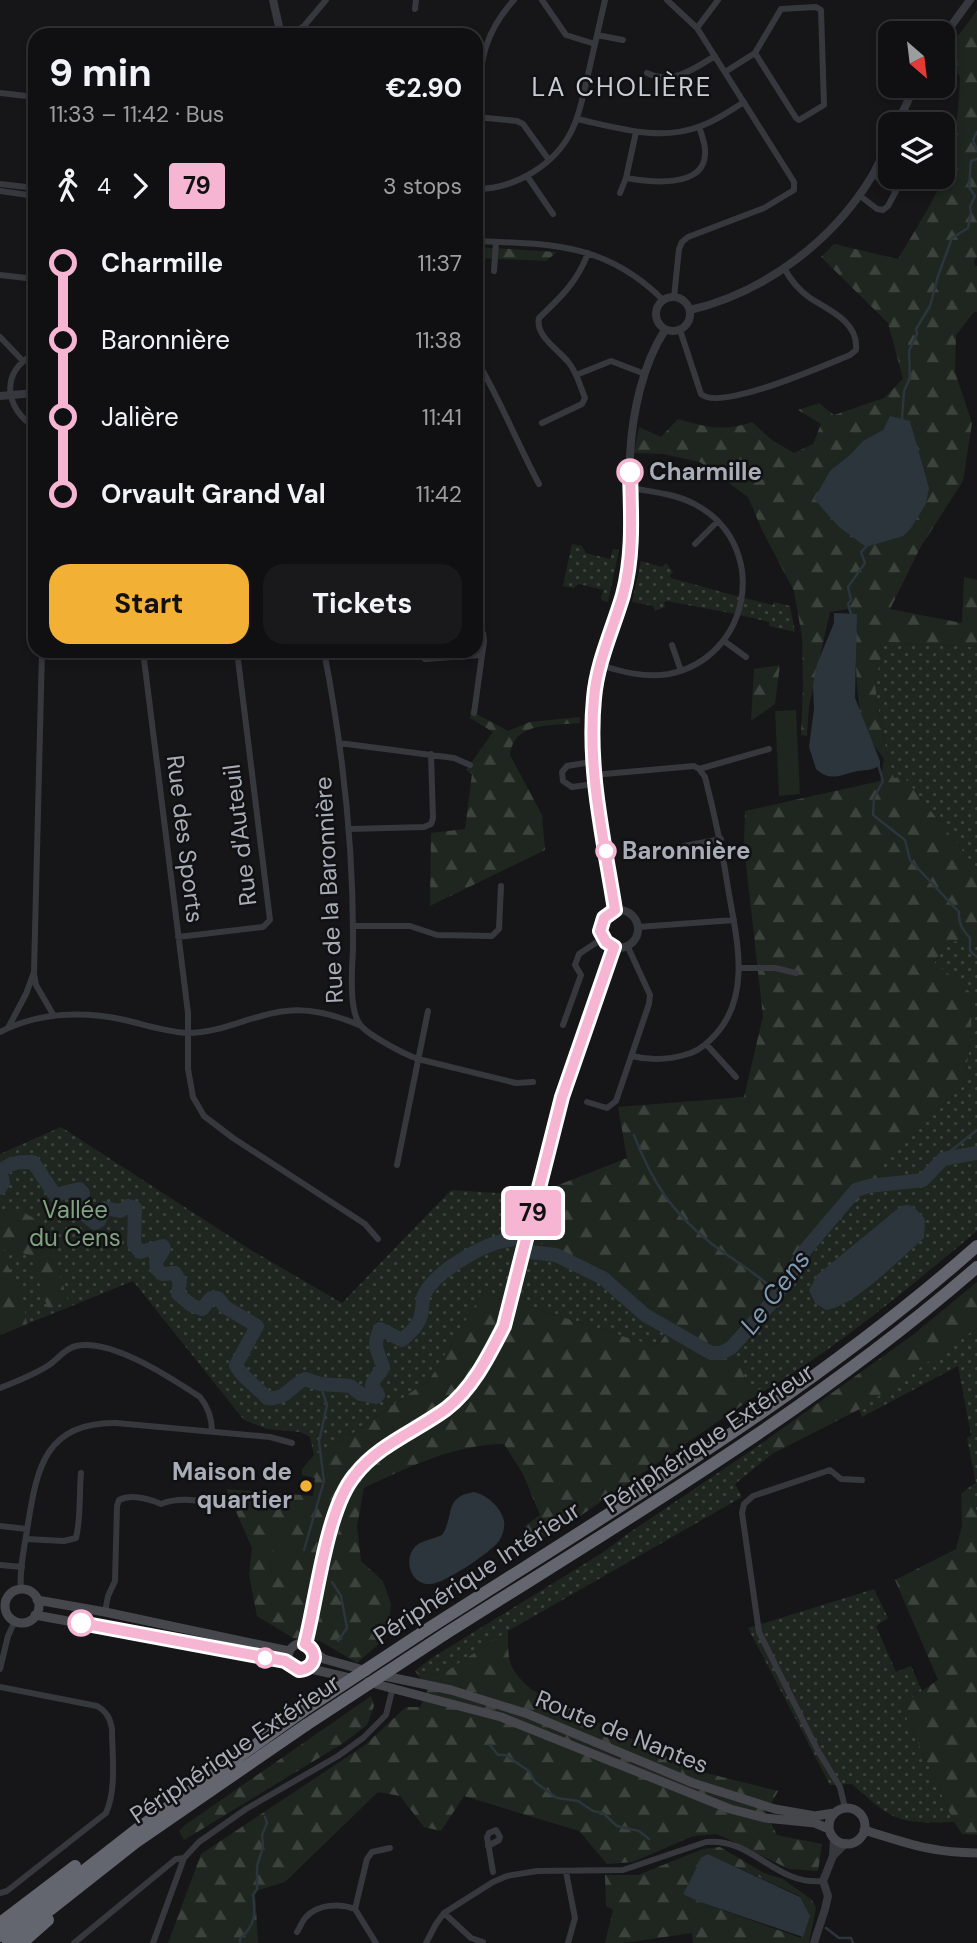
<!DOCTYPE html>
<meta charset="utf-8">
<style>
body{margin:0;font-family:"DM Sans",sans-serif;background:#19191b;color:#f1f3f6;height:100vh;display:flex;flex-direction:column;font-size:26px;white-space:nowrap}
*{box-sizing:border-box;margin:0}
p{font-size:23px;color:#9c9d9f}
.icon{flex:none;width:38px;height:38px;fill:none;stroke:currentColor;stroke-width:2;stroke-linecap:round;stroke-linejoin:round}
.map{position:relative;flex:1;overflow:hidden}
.details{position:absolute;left:28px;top:28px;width:455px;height:630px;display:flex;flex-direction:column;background:#101012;border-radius:21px;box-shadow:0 4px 10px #0003,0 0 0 2px #303032}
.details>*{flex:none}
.badge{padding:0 14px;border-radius:5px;font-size:24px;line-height:46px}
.needle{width:46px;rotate:152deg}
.controls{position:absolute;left:878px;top:21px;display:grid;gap:14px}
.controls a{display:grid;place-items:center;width:77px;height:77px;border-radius:14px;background:#101012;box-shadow:0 4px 10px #0003,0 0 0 2px #303032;font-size:35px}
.map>.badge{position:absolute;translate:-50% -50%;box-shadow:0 0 0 4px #fff}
.legs{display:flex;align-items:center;gap:10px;height:77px;padding:0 21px;font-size:23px}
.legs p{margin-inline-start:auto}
.headline{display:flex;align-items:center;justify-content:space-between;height:119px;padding:0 21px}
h1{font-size:38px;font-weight:700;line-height:52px}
.button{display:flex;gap:14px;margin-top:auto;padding:14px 21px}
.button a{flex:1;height:80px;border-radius:21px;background:#f2b134;color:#111;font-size:28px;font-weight:700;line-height:80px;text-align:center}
.button a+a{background:#19191b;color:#f1f3f6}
ul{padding:0 21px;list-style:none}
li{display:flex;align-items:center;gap:24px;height:77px;font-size:26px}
li i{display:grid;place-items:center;width:10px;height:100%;margin:0 9px;background:currentColor}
li i::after{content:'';width:18px;height:18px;margin:-9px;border:5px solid;border-radius:50%;background:#101012}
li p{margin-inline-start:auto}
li:first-child i{background:linear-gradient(#0000 50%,currentColor 0)}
li:last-child i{background:linear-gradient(currentColor 50%,#0000 0)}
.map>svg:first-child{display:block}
.green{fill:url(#green-dots)}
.forest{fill:url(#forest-firs);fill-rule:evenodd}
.pitch{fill:#1e261f}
.water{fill:#2c353c}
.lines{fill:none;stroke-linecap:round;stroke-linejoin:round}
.stream{stroke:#2c353c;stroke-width:2.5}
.river{stroke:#2c353c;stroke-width:14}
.minor{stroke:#37383d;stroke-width:6}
.tertiary{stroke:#37383d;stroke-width:8}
.secondary{stroke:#45474d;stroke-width:9}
.motorway{stroke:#63666e;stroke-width:12}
.motorway-bridge{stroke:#63666e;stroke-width:12}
.line-1-casing{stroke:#fff;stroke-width:16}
.line-1{stroke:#f5b5d3;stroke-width:10}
.stop-1-dot{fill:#fff;stroke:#f5b5d3;stroke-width:3.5}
.poi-dot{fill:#f2b134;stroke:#111113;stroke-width:2.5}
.labels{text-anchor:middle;stroke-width:5;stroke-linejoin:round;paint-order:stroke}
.stop-label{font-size:24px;font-weight:bold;fill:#a8adb8;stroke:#111113;text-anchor:start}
.street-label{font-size:24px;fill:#a8adb8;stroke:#111113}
.park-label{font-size:24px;fill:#7fa381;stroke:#111113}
.poi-label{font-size:24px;font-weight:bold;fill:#a8adb8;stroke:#111113;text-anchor:end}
.neighbourhood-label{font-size:26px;letter-spacing:2px;fill:#c9ccd4;stroke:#111113}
.water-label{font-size:26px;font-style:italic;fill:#7f9bb3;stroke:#111113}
</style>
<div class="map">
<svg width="977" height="1943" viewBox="0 0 977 1943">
<defs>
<pattern id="green-dots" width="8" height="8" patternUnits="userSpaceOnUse" patternTransform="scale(1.75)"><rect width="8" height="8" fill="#1e261f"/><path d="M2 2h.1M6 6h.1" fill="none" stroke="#3c433d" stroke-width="1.8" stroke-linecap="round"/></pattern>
<pattern id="forest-firs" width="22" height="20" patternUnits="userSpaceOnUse" patternTransform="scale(1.75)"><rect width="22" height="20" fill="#1e261f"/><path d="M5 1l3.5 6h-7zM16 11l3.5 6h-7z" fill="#3c433d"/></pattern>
</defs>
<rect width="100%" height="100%" fill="#161618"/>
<path class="green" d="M572,544l10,2 4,7 24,6 3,-10 6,1 -11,52 -7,-2 2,-10 -24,-6 -6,4 -10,-2z
M641,561l21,6 4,-4 7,9 -3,3 1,3 69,19 -4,17 -70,-13 -2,2 1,4 -10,4 -2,-5 -21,-4z
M744,598l29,7 1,-3 16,4 5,26 -26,-6v-4l-29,-7z
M883,642l94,5v222l-74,-93 -9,2 -11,-41 -8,-52z
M950,939l27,8v284c-71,59 -143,120 -223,166l-20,-42 15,-14 38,-44 29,-49 50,-56 28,-5 13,-12 -27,-8 84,-82 7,-49 1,-42 -38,-31z
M61,1127l190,123 91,53 109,-113 65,4 40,-8 -22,53 54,26 14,4 64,64 -9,14 -174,-55 -53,87 -84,59 -32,17 -4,-18 -10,-5 -33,-3 -23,-9 -111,-139 -133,54v-181z
M977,1328v184l-9,-24 8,-5 -9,-45 4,-3 -13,-69 -96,51 -3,-8z
M765,1441l7,13 -37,30 7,13 -234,134 -67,44 -26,-4 15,-12 172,-106 24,-18z
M874,1589l14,29 -12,8 20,46 15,-6 11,25 -21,14 53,117c-56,2 -61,-1 -102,-38l-22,1 -82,-157z"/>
<path class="forest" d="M977,11v246l-3,3 1,6h2v46h-3l-18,23 -1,37 17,51 -9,58 -43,67 -30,61 72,14 2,-46 13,3v67l-93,-5 -9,43 8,52 11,41 9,-2 74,93v78l-27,-7 -16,22 38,32 -1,42 -7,49 -83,82 26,8 -13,12 -28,5 -50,56 -29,49 -38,44 -15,14 20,42 -196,134 -42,18 9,-23 15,-11 -17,-41 -19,-30c-48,0 -96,23 -140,44l-7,38 4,35 22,20 8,23 -2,24 -9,15 -23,20 -37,-22 -27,-3 -36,-22 -8,-41 3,-27 -26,-59 87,7 2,-18 -13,-3v-6l12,-14 32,-17 84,-59 53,-87 174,55 9,-13 -64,-65 -14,-4 -54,-26 22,-53 71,-28 -9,-51 126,-10 19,-81 -19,-170 1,-35 135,-30 4,-22c-6,-9 -15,-18 -18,-27 -15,-40 -5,-83 -18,-123l-18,3 -21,94 -2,30 -6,-1 2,-49 -1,-49 -8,-46 -32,-61 -14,-33 -48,-35 -37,-8 -29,-1 5,-26 22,10 17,-18c28,8 45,13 74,3l20,18 22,13 19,-9 8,-20 -23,-14 21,-7 15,12 50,-17 19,-19 -15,-56 -67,-66 13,-13 64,15c13,-22 27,-44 39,-67 17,-34 22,-78 23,-116l-17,-14v-7z
M476,247l81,5 -11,9 -70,-3z
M780,665l-5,39 -24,17 3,-52z
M471,711l37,20 22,-9 50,-5v6c-27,3 -66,-2 -70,32l32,60 3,35 -115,56 1,-73 34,-4 7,-55 -6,-4 27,-38 -23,-14z
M18,1210l18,9 14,25 18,57 -20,8 -18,-54 -25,-6 -3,6 20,37 5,32 -27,11v-124z
M977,1282v46l-117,81 -88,45 -7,-13 149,-107z
M968,1488l9,24v323l-15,-1 -8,-12 -53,-117 37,-25 -43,-100 61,-31 6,-24 -1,-31z
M508,1631c0,33 0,37 24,59l162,80 84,21 -12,22 11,22 45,9 -4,27 -29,-2 -72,-35 -24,2 -60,26 -26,2 -28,-33 -115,-35 -23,35 -17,-4 -24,-31 -22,-4 -93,90 -30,9 3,52h-90l33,-89 164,-109 41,-38h14l8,-18 -13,-18 26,4z
M371,1696l3,10 -7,19 -22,17 -161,98 -5,-9 6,-6z
M720,1847l44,26 19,6 29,21 4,8 -7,35h-116l-1,-10 -68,10h-19l8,-33 -7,-4 -1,-31h33l65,-26zM708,1854l92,42 1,42 -104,-37 -14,-7 19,-37z"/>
<path class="pitch" d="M796,710l4,84 -21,2 -4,-85z
M275,1538l21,4 -6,36 -20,-4z"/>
<path class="water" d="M890,416l20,5 19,67 -3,16 -15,24 -8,8 -37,11 -27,-20 -25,-28 16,-28 21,-17 12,-13 20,-11z
M834,613l23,1 -2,84 25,63v5c-8,4 -13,4 -22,5 -16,3 -27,12 -42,-2l-7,-22 5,-38 -1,-24 4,-21 17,-41z
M908,1205l6,2 11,12 -1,19c-23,20 -69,68 -98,72l-11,-7 -6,-13 8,-15 84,-69z
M474,1492c13,3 27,15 30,29 1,7 -1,14 -5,20 -9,12 -54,42 -68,43 -21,2 -29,-27 -14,-39 6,-5 17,-6 25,-10 13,-19 1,-38 32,-43z
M708,1854l92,43 10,19 -7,21 -106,-36 -14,-7 19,-37z"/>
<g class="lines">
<path class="stream" d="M977,132l-4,8 4,10
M902,419l2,-28 6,-13 -1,-27 8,-17 -1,-5 14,-23 8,-30 14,-38 16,-10 3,-16 -1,-5 5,-11 -6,-9c1,-8 1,-18 2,-26l6,-2
M851,614l-3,-10 3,-4 -3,-13 17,-24 -4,-11 5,-5
M879,767l4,14 -9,17 -1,17 32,25 5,20 49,52c-1,10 4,19 11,26v13l7,6
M634,1135c18,47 38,78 78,109 22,17 47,30 66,50
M943,1159l5,-6 29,-23
M304,1550l20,-69 -5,-39 8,-37 -7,-21
M332,1582l9,14 6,32 -9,13
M490,1745l8,10h8l24,17 5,10 22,16 21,3 15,10 10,2 14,13 22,5 10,8
M826,1928l13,10h12l2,5
M240,1943v-4c15,-14 16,-24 13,-44l4,-6v-23l6,-19 -1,-12 5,-12 -2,-6"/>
<path class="river" d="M0,1188l3,-5 -2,-11c7,-10 20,-10 32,-10l22,33 24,-6 4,4 -3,18 15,12 4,-2 6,-13 15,3 8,-5 7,2 -1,36 6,8 23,-6 1,3 -8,13 1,7 5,5 13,-1 5,9 -2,12 13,11 11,4 9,-11h7l7,9 32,19 -21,39c5,12 22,22 31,33 20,2 23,-12 38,-19l15,5 30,2 11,8 15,3 2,-2 -6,-10c2,-9 9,-11 11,-18 -5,-17 -11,-19 -3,-38l22,11c10,-9 19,-16 20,-31 1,-4 0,-12 3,-16 12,-22 60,-51 85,-53
M530,1252l26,3 47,23 42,37 66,38h10l10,-5 42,-47 33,-52 50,-59 13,-4 54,-6 20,-21 34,-6"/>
<path class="minor" d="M542,0l24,35 29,9
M667,0l30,28 97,154v8l-30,18 -76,29 -6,5 -3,7 -5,48
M415,9l1,-9
M697,28l21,-28
M291,35l13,-9 22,-26
M597,35l26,5
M725,72l30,-19 41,65 3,2 25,-15 -3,-95 -5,-3 -35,2 -26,44
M647,73c25,12 47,-4 68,-17
M0,93l35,4
M476,114c5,-47 4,-77 38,-114
M476,117l41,4 6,3 26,36
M577,119c41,9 83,23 124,7 15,-5 29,-15 43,-24
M636,132l-10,46c23,4 78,11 79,-24 1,-9 -3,-18 -6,-27
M527,176l26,38
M0,184l35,4
M476,189c39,0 79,-24 96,-59 8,-16 11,-34 15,-51 6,-27 12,-53 18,-79
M0,191l35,5
M620,193l6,-15
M859,195l18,14 6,1 5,-4 8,-15 -23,-17
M476,241c75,3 130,2 187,59
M494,271l2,-29
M0,275l35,4
M680,330l21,64c19,18 124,-29 149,-39l6,-5c3,-28 -27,-40 -46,-52 -10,-7 -20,-19 -26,-30
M0,337l23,24
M35,354c-35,16 -31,55 0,73
M476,359c24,40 41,84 63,125
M576,375l35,-14 34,13
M542,423l40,-19 3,-6c-5,-12 -8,-25 -16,-35 -11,-14 -34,-27 -30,-45 21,-20 39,-37 49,-65
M695,544l23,-23
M724,641l22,16
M672,645l9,26
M143,651l45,362v56l5,28 11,19 29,22 132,86 13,15
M324,651c19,99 30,198 29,298 -1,19 -4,59 6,74 6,11 47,32 59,36l98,24 17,-1
M425,659l55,-4
M600,665c22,7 46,13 69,9 81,-16 102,-126 29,-168 -20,-12 -45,-14 -67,-18
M474,713l10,-72 -1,-8 -7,-7
M339,743l115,15 16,7
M591,762l-24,4 -5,6 1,9 9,6 22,-3
M699,769l70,-20
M593,775l101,-9 5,3 6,8c10,39 18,77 24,117 8,46 22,101 -13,140 -7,8 -15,15 -25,19 -18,6 -40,8 -59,3
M350,829l74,-2 7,-3 2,-6 -2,-64
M674,851l10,-5 37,-7
M353,926h57l27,9 55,1 7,-7 2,-43
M638,927l96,-7
M178,937l85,-10 7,-7 -33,-269
M739,968h36l21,5
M34,974l2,11 18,31
M563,1025l18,-50 -6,-10 4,-11 24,-16
M8,1028l18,-34 8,-22 8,-321
M0,1032c39,-20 82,-21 125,-12 21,5 41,12 63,13 35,0 65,-19 98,-22 24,-3 52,5 73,14
M706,1044l30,33
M587,1102l20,6 9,-7 33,-97 1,-9 -23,-50
M397,1165l31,-154
M0,1388c17,-7 34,-13 49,-23 9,-6 15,-16 27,-19 35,-8 95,32 124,51 8,10 12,22 12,34
M0,1526l27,3
M26,1539l38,2 12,-3c5,-21 3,-43 5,-65
M0,1565l22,2
M21,1589c-2,-21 4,-44 7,-65 9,-57 18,-102 88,-101l154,14 22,6
M105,1612l3,-16 7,-15 2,-75 2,-6c12,-6 30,-1 42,4 14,-6 37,-6 50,2
M0,1669l8,-33 7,-15
M0,1687l97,19c10,6 13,12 15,23 0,26 5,59 -6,84l-99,78 -7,2
M845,1808l-5,-21 -23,-38 -58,-117 -17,-119 2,-9 9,-8 77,-26 11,9 21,1
M488,1846l11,-6 1,-3 -4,-7 -7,3 -2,4 6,35
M566,1872l9,46 -7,25
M444,1913l27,25 12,4
M297,1932c3,-4 5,-11 9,-15 12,-13 34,-14 49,-8
M74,1943l102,-84 8,-1
M153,1943l31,-85 15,-16 47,-33 92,-53 25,-18 23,-23 7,-28
M376,1943l-21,-34 12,-50 5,-7 18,-4
M426,1943l10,-19 8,-11 49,-31 14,-6 30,-5 86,-1 83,-28c47,-5 69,44 117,39"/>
<path class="tertiary" d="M273,0l8,35
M943,37l27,-37
M897,124l18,-38
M656 314a17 17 0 1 1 34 0a17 17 0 1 1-34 0Z
M690,310c74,-17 143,-69 182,-134 7,-12 13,-26 19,-39
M0,396l35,-3
M616,910c-12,-70 -32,-143 -22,-215 6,-48 31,-90 36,-138 3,-34 -1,-67 0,-101 2,-41 12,-91 35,-126
M600 929a19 19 0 1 1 38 0a19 19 0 1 1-38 0Z
M305,1644c11,-45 22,-135 50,-169 24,-30 61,-44 91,-66 27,-21 43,-54 58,-83l58,-229 52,-150
M833,1856l13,-13
M814,1943l11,-34 3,-13 -5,-15 10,-25 1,-18"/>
<path class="secondary" d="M5 1606a17 17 0 1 1 34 0a17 17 0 1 1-34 0Z
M37,1600l68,12 184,39
M35,1615l250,46 13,8 9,-1 47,11
M289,1663c-3,-11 2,-19 14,-20l21,16 43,12
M380,1675l71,15 77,24 165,69 82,26 40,7 19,-3
M368,1682l133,35 229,92 35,9 50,5 14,6
M829 1826a18 18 0 1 1 36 0a18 18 0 1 1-36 0Z
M864,1830c42,13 68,23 113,23"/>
<path class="motorway" d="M420,1634c188,-121 389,-239 557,-388
M445,1634c182,-115 369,-225 532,-367
M0,1923l75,-57
M0,1936l136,-106 167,-119
M8,1943l128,-101 170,-117
M22,1943l26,-23"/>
<path class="motorway-bridge" d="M303,1711l117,-77
M306,1725l139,-91"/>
</g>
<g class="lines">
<g class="line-1-casing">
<path id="line-1" d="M81,1623l204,38 14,9c16,-1 21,-18 6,-26 12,-45 21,-135 50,-169 23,-30 61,-44 91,-66 27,-21 43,-54 58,-83l58,-229 52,-150 -8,-5 -6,-11 4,-13 11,-8c-11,-70 -28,-140 -21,-212 3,-36 19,-69 29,-103 11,-41 8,-82 7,-123"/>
</g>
<use href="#line-1" class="line-1"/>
</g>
<g class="stop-1-dot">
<circle cx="630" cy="472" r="12"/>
<circle cx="606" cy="851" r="9"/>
<circle cx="81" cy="1623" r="12"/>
<circle cx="265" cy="1658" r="9"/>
</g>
<circle class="poi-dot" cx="306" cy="1486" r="7"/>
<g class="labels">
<g class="stop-label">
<text x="649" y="480">Charmille</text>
<text x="622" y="859">Baronnière</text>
</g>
<g class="street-label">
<text transform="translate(240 835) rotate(-97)" y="8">Rue d'Auteuil</text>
<text transform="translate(185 839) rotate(83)" y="8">Rue des Sports</text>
<text transform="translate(329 890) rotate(-93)" y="8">Rue de la Baronnière</text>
<text transform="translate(709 1438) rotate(-34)" y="8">Périphérique Extérieur</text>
<text transform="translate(477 1573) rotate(-33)" y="8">Périphérique Intérieur</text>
<text transform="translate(622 1732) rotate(22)" y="8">Route de Nantes</text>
<text transform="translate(235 1749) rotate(-34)" y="8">Périphérique Extérieur</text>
</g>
<g class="park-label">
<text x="75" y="1218">Vallée<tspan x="75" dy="28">du Cens</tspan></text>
</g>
<g class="poi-label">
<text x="292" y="1480">Maison de<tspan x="292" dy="28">quartier</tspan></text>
</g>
<g class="neighbourhood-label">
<text x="622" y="96">LA CHOLIÈRE</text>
</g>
<g class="water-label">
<text transform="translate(775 1292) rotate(-53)" y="9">Le Cens</text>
</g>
</g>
</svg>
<div class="controls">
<a><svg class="needle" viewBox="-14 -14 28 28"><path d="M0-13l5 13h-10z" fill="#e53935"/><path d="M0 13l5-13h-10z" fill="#9c9d9f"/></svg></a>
<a><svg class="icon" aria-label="layers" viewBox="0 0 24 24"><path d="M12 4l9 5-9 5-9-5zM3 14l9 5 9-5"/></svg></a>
</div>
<b class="badge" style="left:533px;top:1213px;background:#f5b5d3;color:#111">79</b>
<section class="details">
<div class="headline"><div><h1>9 min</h1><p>11:33 – 11:42 · Bus</p></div><b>€2.90</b></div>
<div class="legs"><svg class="icon" aria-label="walk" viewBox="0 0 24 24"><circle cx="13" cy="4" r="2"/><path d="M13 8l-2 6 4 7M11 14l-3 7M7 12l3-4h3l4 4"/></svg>4<svg class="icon" aria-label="forward" viewBox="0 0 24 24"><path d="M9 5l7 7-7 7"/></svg><b class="badge" style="background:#f5b5d3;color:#111">79</b><p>3 stops</p></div>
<ul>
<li><i style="color:#f5b5d3"></i><b>Charmille</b><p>11:37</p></li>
<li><i style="color:#f5b5d3"></i><span>Baronnière</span><p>11:38</p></li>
<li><i style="color:#f5b5d3"></i><span>Jalière</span><p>11:41</p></li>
<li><i style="color:#f5b5d3"></i><b>Orvault Grand Val</b><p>11:42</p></li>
</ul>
<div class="button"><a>Start</a><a>Tickets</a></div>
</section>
</div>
